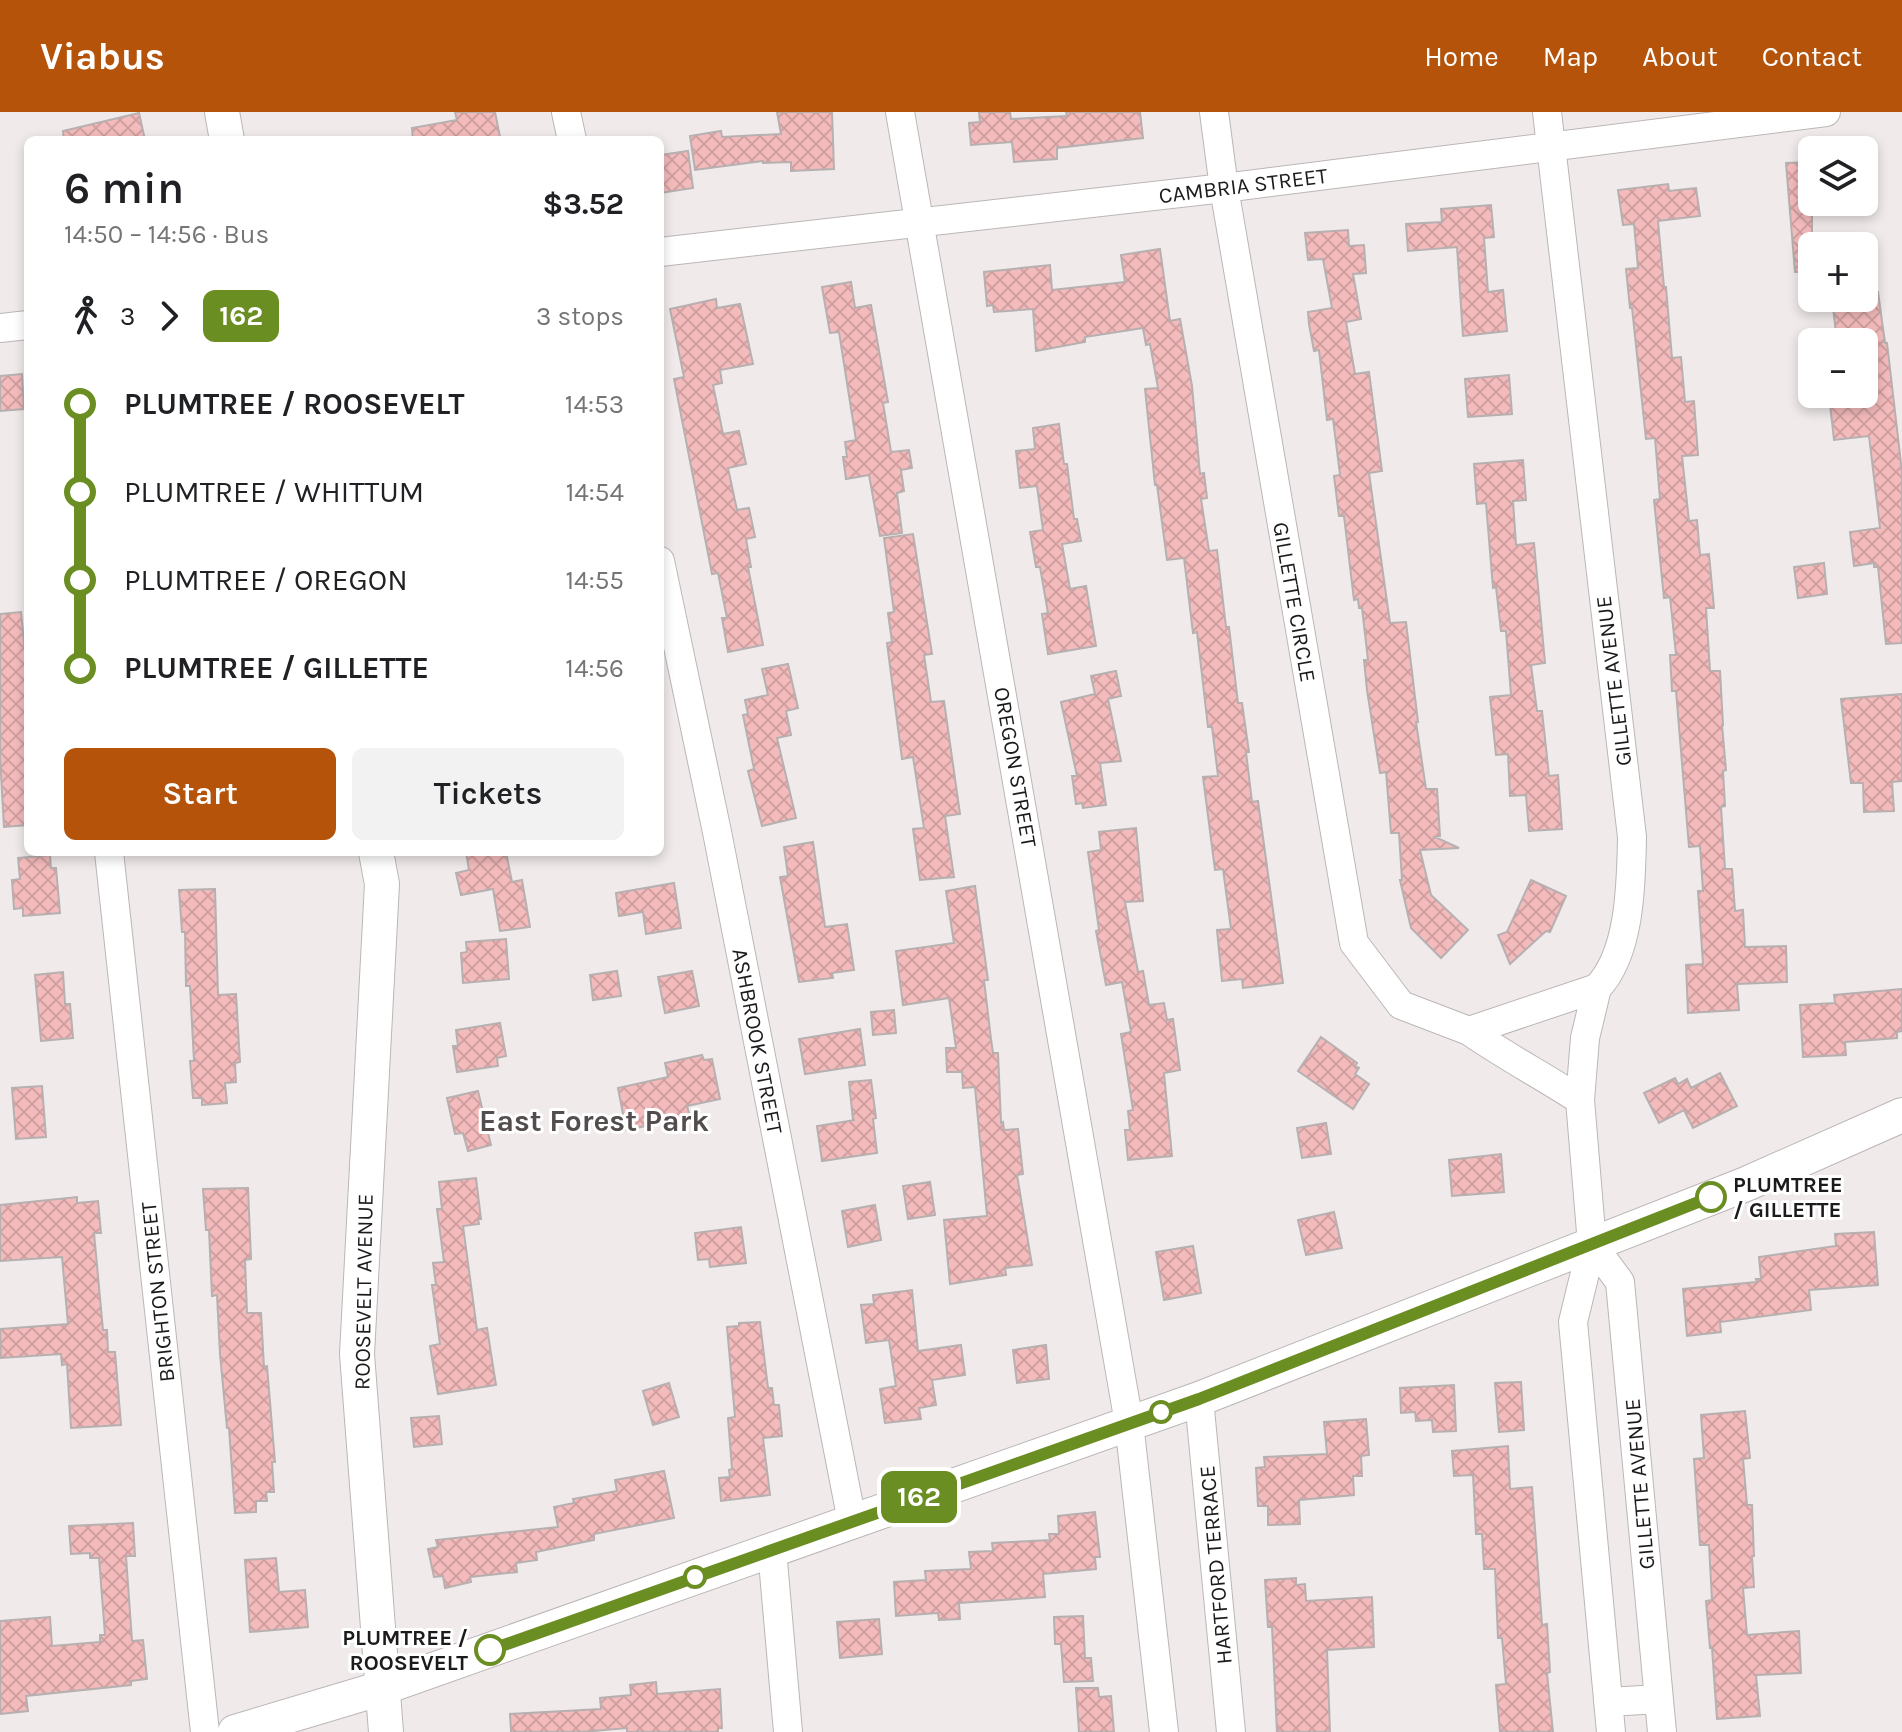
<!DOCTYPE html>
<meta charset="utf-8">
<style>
body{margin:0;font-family:Karla,sans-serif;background:#f2f2f2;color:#202124;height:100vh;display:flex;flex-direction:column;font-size:30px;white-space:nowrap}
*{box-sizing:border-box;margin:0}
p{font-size:26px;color:#757577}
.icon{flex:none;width:44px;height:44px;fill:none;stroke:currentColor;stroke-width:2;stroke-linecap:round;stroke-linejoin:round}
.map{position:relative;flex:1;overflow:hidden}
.details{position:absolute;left:24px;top:24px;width:640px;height:720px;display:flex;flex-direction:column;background:#fff;border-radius:12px;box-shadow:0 4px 12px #0003}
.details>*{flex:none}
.badge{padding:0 16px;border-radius:12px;font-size:28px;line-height:52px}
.fabs{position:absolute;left:1798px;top:24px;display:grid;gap:16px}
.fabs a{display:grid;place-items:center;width:80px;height:80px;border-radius:12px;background:#fff;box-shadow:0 4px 12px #0003;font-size:40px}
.map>.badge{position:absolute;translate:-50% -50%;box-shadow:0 0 0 4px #fff}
.legs{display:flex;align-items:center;gap:12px;height:88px;padding:0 40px;font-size:26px}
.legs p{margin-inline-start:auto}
.overview{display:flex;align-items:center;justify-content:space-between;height:136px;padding:0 40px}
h1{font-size:44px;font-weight:600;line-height:60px}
.primary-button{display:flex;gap:16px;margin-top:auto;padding:16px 40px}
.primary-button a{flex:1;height:92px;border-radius:12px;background:#b45309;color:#fff;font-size:32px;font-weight:600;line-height:92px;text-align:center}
.primary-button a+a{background:#f2f2f2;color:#202124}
ul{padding:0 40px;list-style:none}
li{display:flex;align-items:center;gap:28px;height:88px;font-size:30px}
li i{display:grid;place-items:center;width:12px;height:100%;margin:0 10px;background:currentColor}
li i::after{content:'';width:20px;height:20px;margin:-10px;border:6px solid;border-radius:50%;background:#fff}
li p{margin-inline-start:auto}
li:first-child i{background:linear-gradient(#0000 50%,currentColor 0)}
li:last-child i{background:linear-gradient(currentColor 50%,#0000 0)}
header{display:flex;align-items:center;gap:48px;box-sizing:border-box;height:112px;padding:0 40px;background:#b45309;color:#fff}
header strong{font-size:38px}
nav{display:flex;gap:44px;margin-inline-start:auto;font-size:28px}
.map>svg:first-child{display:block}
.building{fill:url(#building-cross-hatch);stroke:#b6b0b0;stroke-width:2}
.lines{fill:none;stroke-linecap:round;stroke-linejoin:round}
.minor-casing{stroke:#bcb6b6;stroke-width:30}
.tertiary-casing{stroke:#bcb6b6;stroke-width:36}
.minor{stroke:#fff;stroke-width:28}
.tertiary{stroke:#fff;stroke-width:34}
.line-1-casing{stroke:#fff;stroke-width:18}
.line-1{stroke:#6b8e23;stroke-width:12}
.stop-1-dot{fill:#fff;stroke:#6b8e23;stroke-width:4}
.labels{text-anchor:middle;stroke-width:6;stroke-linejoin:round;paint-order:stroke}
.street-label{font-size:22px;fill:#1c1a1a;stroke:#fff}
.stop-label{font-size:22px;font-weight:bold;fill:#1c1a1a;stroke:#fff;text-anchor:start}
.district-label{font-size:30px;font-weight:bold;fill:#534d4d;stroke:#fff}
</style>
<header>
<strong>Viabus</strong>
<nav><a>Home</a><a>Map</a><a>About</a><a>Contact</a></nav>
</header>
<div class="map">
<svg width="1902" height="1620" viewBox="0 0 1902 1620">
<defs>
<pattern id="building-cross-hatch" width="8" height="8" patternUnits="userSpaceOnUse" patternTransform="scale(2)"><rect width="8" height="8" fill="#f4bbbc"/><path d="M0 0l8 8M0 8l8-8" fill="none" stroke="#d1a0a1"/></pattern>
</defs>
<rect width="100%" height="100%" fill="#f0eaea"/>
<path class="building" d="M455,0h40l5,25 -16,3h-71l-1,-12 45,-8z
M777,0h55l2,57 -43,2v-9l-28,1v-2l-68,9 -5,-34 31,-5 1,6 59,-3z
M979,0h31l1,7 56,-3 -1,-4h74l3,26 -86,10v11l-43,3 -2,-20 -41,3 -2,-22 11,-1z
M139,1l6,27h-81l-1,-9z
M688,39l5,37 -33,5v-38z
M1812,50v109l-17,1 -9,-109z
M1668,72l1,7 27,-3 4,28 -42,5 6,66h2l6,71 9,-1 4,45 9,-1 4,54 -16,1 7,65 8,-1 3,35 9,-1 5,54h-8l4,63h10l3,54h-1l4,45 -3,1 2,35 -4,1 4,62h7l3,42 8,-1 2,37 41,-1 1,36 -50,2 2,26 -51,3 -2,-48 17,-1 -5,-73h5l-3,-45 -11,1 -13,-156h-4l-2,-36h6l-6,-58 -6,1 -10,-98 6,-1 -5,-61 -9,1 -14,-131h-2l-4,-39 12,-1 -4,-44 -11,1 -5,-35z
M1491,93l3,32 -10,1 4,54 15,-2 4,41 -44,5 -6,-89 -49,4 -2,-27 36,-2 -1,-13z
M1348,118l1,16 15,-1 2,28 -13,1 8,45 -15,3 9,52 14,-2 13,99 -13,2 21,150 16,-1 12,100h-2l10,67h11l3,47 -5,1 24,11 -39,2 11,45 37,35 -27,28 -30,-30 -11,-48h2l-3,-47h-8l-5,-61 -6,1 -13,-83 -3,-30h4l-6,-52h-3l-1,-9 -4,1 -10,-84h-5l-5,-40 6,-1 -7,-56 -6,1 -8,-70 -5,1 -5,-27 -1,-12 24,-4 -9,-49 -15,1 -3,-27z
M1160,137l10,72 10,-2 12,67 8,88 4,-1 3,25 -6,1 8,52 8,-1 9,77h3l9,76h4l7,49h-3l6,50 6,-1 25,182 -40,5 -1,-9 -20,2 -5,-51 14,-1 -8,-60 -8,1 -12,-93 15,-1 -6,-49h-4l-11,-95 -4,1 -9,-75 -17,2 -10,-75h-2l-10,-96 13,-1 -8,-44 -4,1 -3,-17 -58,9v5l-49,9 -3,-42 -39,3 -1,-7 -6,1 -3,-34 66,-7 2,25 73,-8 -4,-27z
M851,170l4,26 16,-3 17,97 -5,1 8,49 18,-2 3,18 -11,2 3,21 -7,2 5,40 -22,3 -11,-61 -23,4 -3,-22h4l-2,-15 11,-2 -17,-108 -9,1 -8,-46z
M1878,180l7,51h2l15,129v171l-16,1 -8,-77h-4v-4l-20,3 -4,-34 30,-4 -11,-92 -35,4 -4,-36 34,-4v-58h-27l-5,-44h32v-5z
M716,187l1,9 23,-4 13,60 -33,6 2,13 -9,2 10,49 16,-3 7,33 -18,4 9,42 12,-2 6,29 -9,2 5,28h-3l15,78 -35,7 -6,-34h5l-9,-45 -6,1 -38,-195 10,-2 -14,-68z
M22,262l2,35 -24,2v-35z
M1509,263l3,39 -44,3 -3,-38z
M1059,312l5,40h3l7,55h3l4,22 -19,3 8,45 16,-3 10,60 -48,8 -6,-40 6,-1 -8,-46h-4l-6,-35 13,-2 -6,-44 -17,2 -4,-37 19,-2 -2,-21z
M1523,348l3,40 -13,1 3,44 18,-2 11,120 -14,2 6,46h5l7,65 9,-1 4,54 -33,2 -3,-36 -16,1 -2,-42 -12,1 -6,-58 21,-2 -5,-64h-5l-5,-44 -3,1 -7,-85 -9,1 -3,-40z
M913,422l19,120 -8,1 7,47 13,-1 16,113 -15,2 9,61 -34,3 -7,-51 11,-1 -11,-71 -11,2 -15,-116 5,-1 -4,-29 6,-1 -10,-74z
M1824,451l3,31 -29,4 -4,-31z
M21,500l7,68v145l-24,2 -4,-69v-144z
M788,552l10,44 -12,3 5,24 -14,3 19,80 -34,8 -14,-55 6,-2 -11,-54 5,-1 -3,-14 23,-5 -6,-26z
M1116,559l5,25 -13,3 13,62 -21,2 6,42 -23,3 -1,-5 -6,1 -4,-28h5l-16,-74 34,-8 -4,-18z
M1902,582v87l-10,1 2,29 -30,1 -1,-29h-12l-10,-84z
M1136,716l7,73 -18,1 13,70 5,-1 6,34 15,-2 3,17 6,-1 7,51 -16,3 8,83 -44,4 -3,-30h5l-2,-19 5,-1 -12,-76 10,-2 -9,-50 -16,3 -10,-54 3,-1 -11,-78 13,-2 -2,-18z
M813,730l12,85 22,-3 7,46 -22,3 1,5 -34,4 -19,-105 8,-1 -4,-29z
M466,740h40l6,30 10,-2 8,47 -30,4 -7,-42 -32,6 -5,-22 13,-3z
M50,743l1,13h5l4,45 -37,3v-8l-9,1 -2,-29 8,-1 -2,-21z
M1531,768l35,16 -16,36 -4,-1 -36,33 -12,-29 9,-3z
M674,771l7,45 -35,6 -3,-22 -24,4 -3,-23z
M975,774l13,94h-4l7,59 2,14h5l3,70 2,-1 1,8 14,-1 5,45 -6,1 15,90 -27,3 1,7 -56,9 -6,-64 43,-4 -12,-129 -12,1 -1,-16h-15l-1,-24h10l-7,-50 -46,7 -7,-54 58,-8 -8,-52z
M215,777l3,106 18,-1 4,68 -5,1 1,19 -11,1 2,20 -25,2v-7h-9l-3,-37h4l-4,-75h-4l-1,-54h-3l-3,-42z
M506,827l3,40 -46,4 -2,-30 6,-1 -1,-10z
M617,859l4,25 -28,4 -3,-25z
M692,859l7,35 -34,7 -7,-36z
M63,860l2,32h5l3,34 -32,3 -6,-66z
M1902,877v42l-5,1v6l-52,4 1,13 -43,2 -3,-52 35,-2 -1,-8z
M894,898l2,23 -23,2 -2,-23z
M500,911l6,33 -9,2 1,8 -41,6 -4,-26h5l-2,-16z
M860,917l5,36 -60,9 -6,-35z
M1321,925l36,26 -2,3 4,2 -4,6 14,10 -16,25 -55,-38z
M702,943l2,5 8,-1 8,40 -33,7 3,11 -64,13 -8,-42 50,-11 -3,-14z
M1720,961l17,33 -44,22 -9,-18 -25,13 -15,-30 31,-15 3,6 9,-5 4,9z
M871,968l5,38 -3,1 4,34 -55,8 -5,-35 38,-6h-2l-4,-38z
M42,974l4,51 -30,2 -4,-51z
M478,979l13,54 -23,6 -5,-18 -8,1 -8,-36z
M1326,1011l5,31 -29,4 -5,-30z
M1501,1042l3,38 -52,4 -3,-36z
M476,1066l5,41h-3l1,5 -16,2 14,104 10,-2 9,57 -58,9 -8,-48 10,-2 -8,-59h4l-3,-22 11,-1 -7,-53h5l-3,-27z
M930,1070l5,33 -27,4 -5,-33z
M248,1076l3,71 -6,1 2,53h14l3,54 3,-1 8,96h-3l2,30h-8l1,9h-11v11l-21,1 -6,-85h-2l-7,-74 -3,-59 -5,1 -3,-66h-3l-3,-41z
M77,1085v6l21,-2 3,32h-7l9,97h4l1,22h7l6,73 -50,3 -4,-64 -5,1 -1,-11 -60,4 -1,-29 68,-5 -6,-67 -62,4v-56z
M875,1093l6,35 -33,7 -6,-36z
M1334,1100l8,36 -36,7 -8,-35z
M741,1115l5,36 -36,4 -1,-8 -11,1 -3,-27z
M1874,1120l4,53 -69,5 2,20 -91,12 1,10 -34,4 -4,-47 74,-7 -1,-3h5l-2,-22 77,-11 -1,-12z
M1193,1134l8,47 -37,7 -8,-48z
M912,1178l6,61 43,-6 4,30 -33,5 4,25 -17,3 2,11 -36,4 -5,-34 16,-3 -7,-46 -23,3 -5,-38 13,-1 -1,-9z
M760,1210l8,66h4l2,17h5l3,31 -19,2 7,57 -49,6 -2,-23 11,-1 -1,-7 3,-1 -4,-51 7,-1 -8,-90 12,-1v-3z
M1046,1233l3,34 -32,4 -4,-33z
M1521,1270l3,48 -25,2 -4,-49z
M669,1271l10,34 -26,8 -10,-34z
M1454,1273l2,46 -23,1 -1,-12 -16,1 -1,-9 -14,1 -1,-25z
M1745,1299l5,47 -7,1 4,46h5l2,51h-2l2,31 -11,1 4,47 52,-4 2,42 -45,2 4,41 -43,3 -5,-71h-2l-4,-47 6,-1 -3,-55h-9l-6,-86 10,-1 -3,-43z
M439,1304l3,28 -28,3 -3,-29z
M1366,1307l3,36 -8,1 1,20h-9l1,19 -55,5 1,24 -32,1v-19h-10l-2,-38 9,-1 -1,-10 63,-3 -3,-32z
M1508,1334l2,43 22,-2 10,138 5,-1 3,48 -3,1 6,59h-53l-4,-47 10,-1 -4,-46h-4l-3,-69h-11l-2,-35h-6l-3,-59 -19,1 -2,-25z
M664,1359l10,47 -80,16v6l-58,12 1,8 -21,3 1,9 -47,5 1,5 -26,6 -2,-12 -9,1 -6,-28 10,-2 -2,-7 122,-13 -4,-20 20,-4 -1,-4 44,-8 -2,-11z
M1095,1400l5,45h-5l1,12 -53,5 2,23 -86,6 1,16 -21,1 -1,-7 -42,3 -2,-34 32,-2 -1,-9 46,-2 -2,-17 24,-1 -1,-8 58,-3 -1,-6h10l-1,-18z
M133,1411l2,33h-9l6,85 11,-1 4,39 -16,2v4l-105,11 2,15 -28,3v-93l50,-4 2,29 48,-4v-7h5l-6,-77h-9v-5l-19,1 -2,-28z
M276,1446l3,34 26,-2 3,37 -58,5 -5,-72z
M1296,1466v7l9,-1 1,17 66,-4 2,50 -47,3 3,82h-53l-5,-105h-4l-3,-47z
M1083,1504l2,42h6l2,23 -29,1 -3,-38h-6l-1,-27z
M879,1507l3,35 -42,4 -3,-36z
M656,1570l1,12 63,-5 2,39h-4v4h-91v-4l-45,4h-71l-1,-18 91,-5 -1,-11 31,-3 -1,-10z
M1076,1576h22l1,9 12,-1 3,36h-35z"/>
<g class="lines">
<g class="minor-casing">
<path id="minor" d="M566,0l6,28
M900,0l229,1311 35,309
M1214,0l10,76 130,755 47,62 68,26 128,-43
M1547,0l85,725c-1,45 -1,116 -35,151l-12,50 -5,62 12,144 -19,78 38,410
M660,140l564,-64 602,-76
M0,216l28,-3
M660,449l57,271 135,689
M109,740l96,880
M1469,919c36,25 74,45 111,69
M1592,1132l28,38 42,450
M1199,1287l32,333
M772,1438l16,182
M1608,1590l51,-3"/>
</g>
<g class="tertiary-casing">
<path id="tertiary" d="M222,0l5,28
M376,740l6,32 -25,470 29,378
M235,1620l147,-44 817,-289 547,-215 156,-69"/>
</g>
<use href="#minor" class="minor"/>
<use href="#tertiary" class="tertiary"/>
</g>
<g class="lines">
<g class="line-1-casing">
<path id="line-1" d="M490,1538l709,-251 512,-202"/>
</g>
<use href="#line-1" class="line-1"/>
</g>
<g class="stop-1-dot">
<circle cx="1711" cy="1085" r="14"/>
<circle cx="1161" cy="1300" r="10"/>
<circle cx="695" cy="1465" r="10"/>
<circle cx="490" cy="1538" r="14"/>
</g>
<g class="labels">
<g class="street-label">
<text transform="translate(1243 73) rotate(-7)" y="8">CAMBRIA STREET</text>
<text transform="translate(1295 490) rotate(80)" y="8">GILLETTE CIRCLE</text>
<text transform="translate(1613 569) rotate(-97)" y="8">GILLETTE AVENUE</text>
<text transform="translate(1016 655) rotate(80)" y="8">OREGON STREET</text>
<text transform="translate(758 929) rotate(79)" y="8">ASHBROOK STREET</text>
<text transform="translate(157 1180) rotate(-96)" y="8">BRIGHTON STREET</text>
<text transform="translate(363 1180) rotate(-89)" y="8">ROOSEVELT AVENUE</text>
<text transform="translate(1639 1372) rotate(-95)" y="8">GILLETTE AVENUE</text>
<text transform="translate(1215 1453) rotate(-95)" y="8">HARTFORD TERRACE</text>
</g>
<g class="stop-label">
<text x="1733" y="1080">PLUMTREE<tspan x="1733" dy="25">/ GILLETTE</tspan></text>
<text x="468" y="1533" text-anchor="end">PLUMTREE /<tspan x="468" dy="25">ROOSEVELT</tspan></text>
</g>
<g class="district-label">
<text x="594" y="1019">East Forest Park</text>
</g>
</g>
</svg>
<div class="fabs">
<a><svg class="icon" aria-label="layers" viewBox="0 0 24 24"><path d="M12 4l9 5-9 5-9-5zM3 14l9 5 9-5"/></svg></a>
<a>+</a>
<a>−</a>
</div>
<b class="badge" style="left:919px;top:1385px;background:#6b8e23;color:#fff">162</b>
<section class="details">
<div class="overview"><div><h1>6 min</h1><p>14:50 – 14:56 · Bus</p></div><b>$3.52</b></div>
<div class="legs"><svg class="icon" aria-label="walk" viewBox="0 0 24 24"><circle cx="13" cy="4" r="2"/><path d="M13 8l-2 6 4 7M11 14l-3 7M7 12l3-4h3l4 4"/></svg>3<svg class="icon" aria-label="forward" viewBox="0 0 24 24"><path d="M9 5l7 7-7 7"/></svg><b class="badge" style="background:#6b8e23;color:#fff">162</b><p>3 stops</p></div>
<ul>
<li><i style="color:#6b8e23"></i><b>PLUMTREE / ROOSEVELT</b><p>14:53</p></li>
<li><i style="color:#6b8e23"></i><span>PLUMTREE / WHITTUM</span><p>14:54</p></li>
<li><i style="color:#6b8e23"></i><span>PLUMTREE / OREGON</span><p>14:55</p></li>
<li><i style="color:#6b8e23"></i><b>PLUMTREE / GILLETTE</b><p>14:56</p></li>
</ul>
<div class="primary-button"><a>Start</a><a>Tickets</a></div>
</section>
</div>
